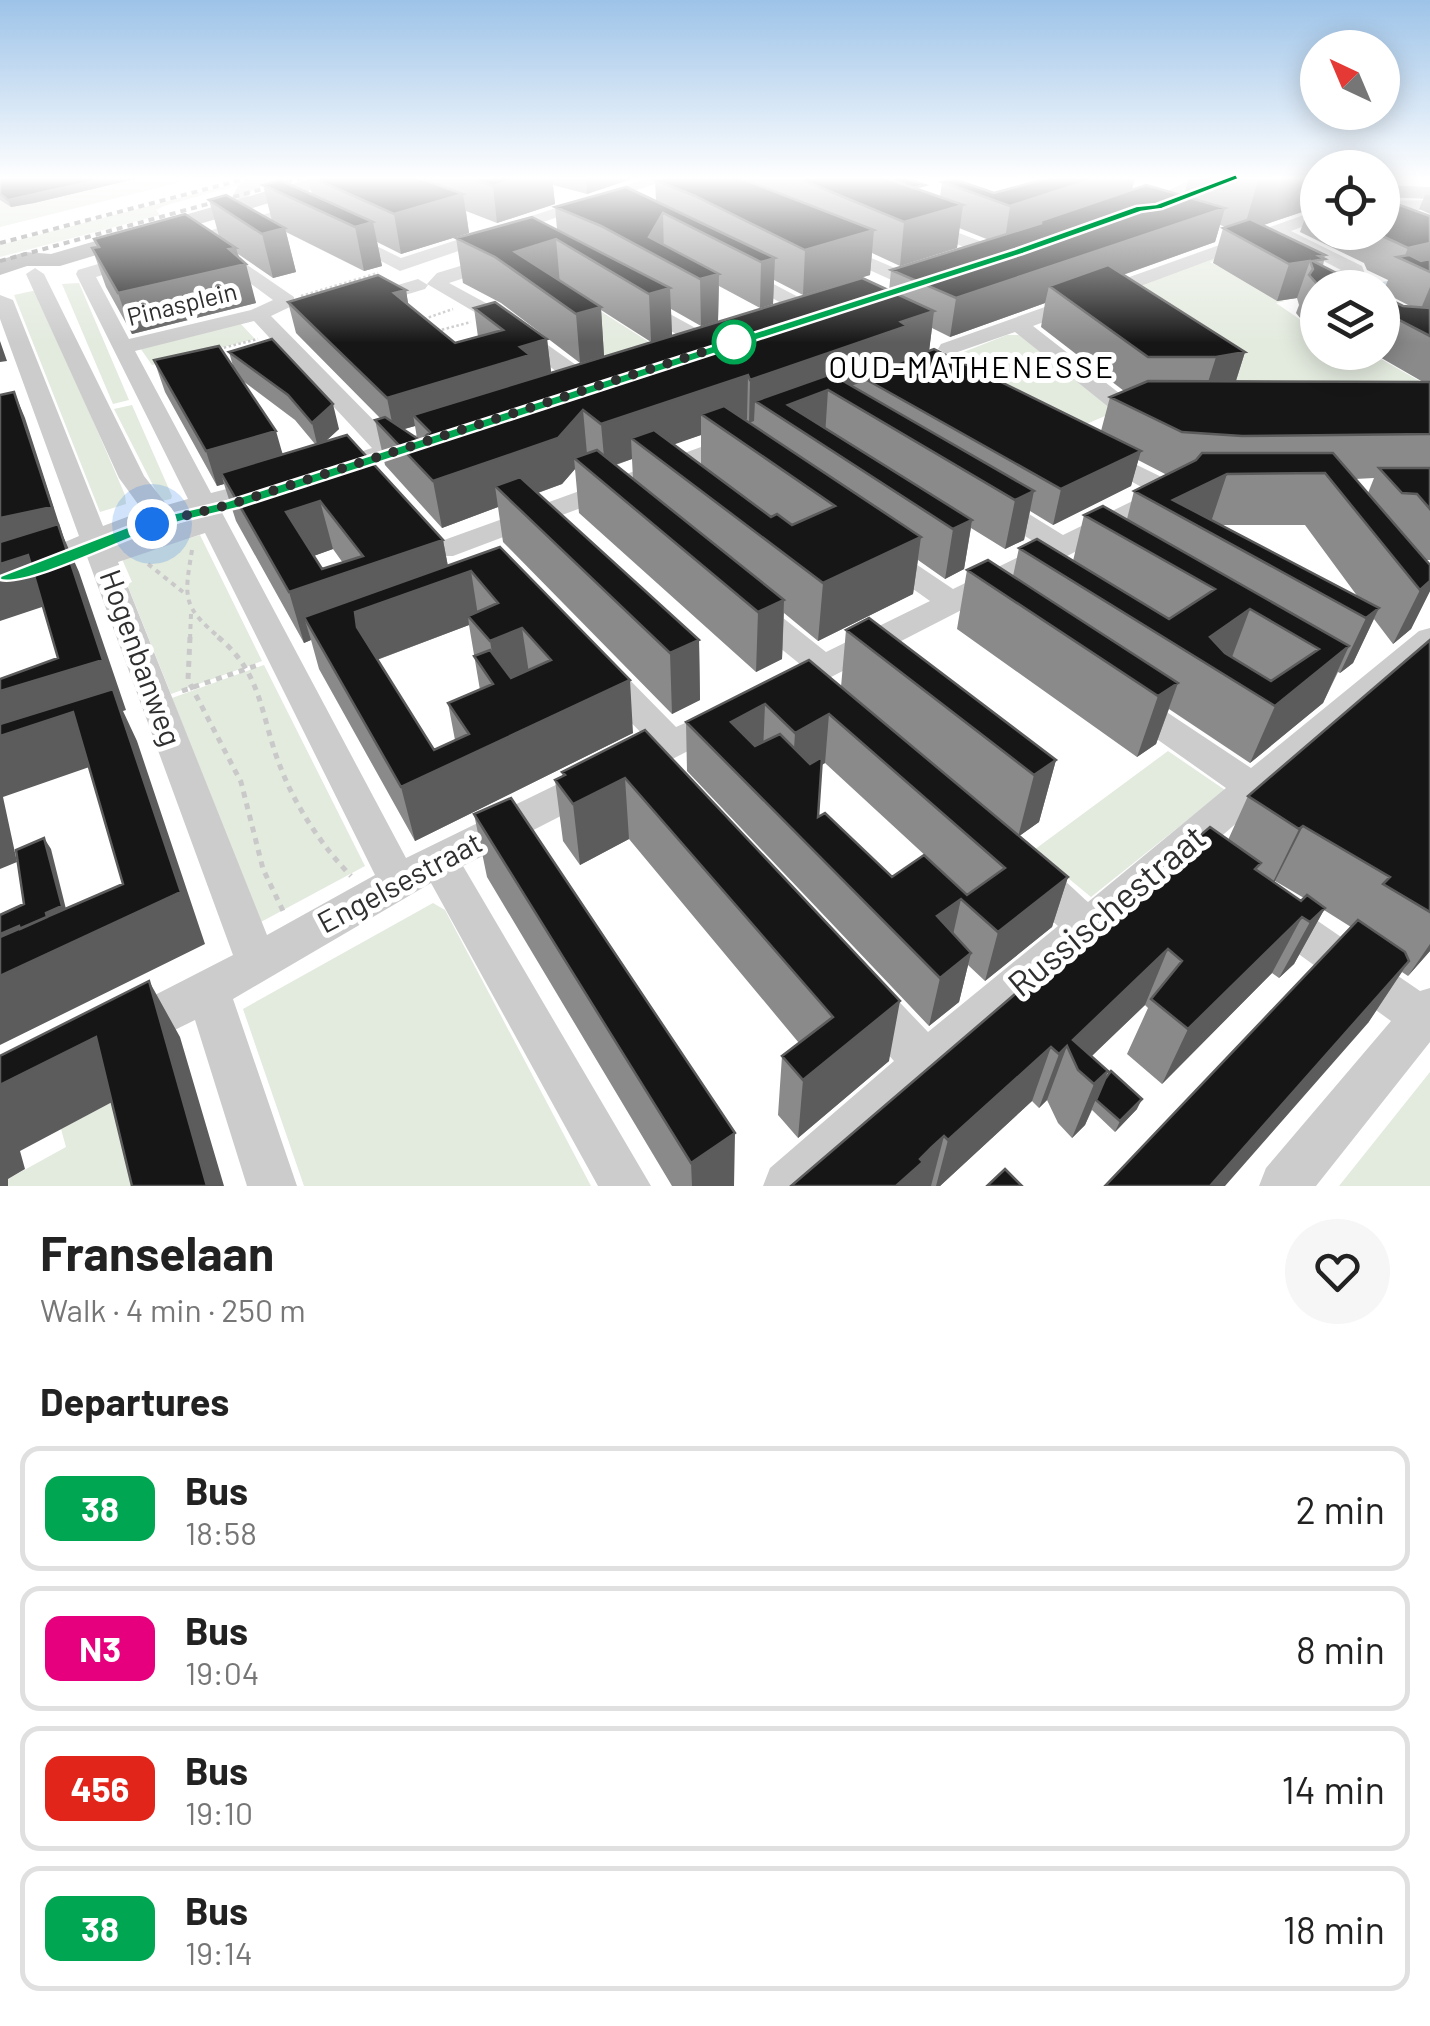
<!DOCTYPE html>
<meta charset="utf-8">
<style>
body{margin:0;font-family:Barlow,sans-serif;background:#f6f6f6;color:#222;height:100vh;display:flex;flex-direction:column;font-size:38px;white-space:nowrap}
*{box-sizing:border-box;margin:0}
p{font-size:32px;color:#767676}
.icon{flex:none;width:55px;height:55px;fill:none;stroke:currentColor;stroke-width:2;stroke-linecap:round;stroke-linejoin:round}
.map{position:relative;height:1186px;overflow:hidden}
.sheet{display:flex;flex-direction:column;background:#fff;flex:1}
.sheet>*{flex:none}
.badge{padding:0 20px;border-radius:15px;font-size:35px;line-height:65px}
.needle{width:65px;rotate:316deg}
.controls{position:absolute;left:1300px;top:30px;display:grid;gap:20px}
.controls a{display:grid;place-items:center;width:100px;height:100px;border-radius:50%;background:#fff;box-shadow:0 5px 25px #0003;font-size:50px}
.you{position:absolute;width:50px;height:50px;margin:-25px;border:8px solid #fff;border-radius:50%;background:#1a73e8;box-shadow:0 0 0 15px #1a73e833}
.map>.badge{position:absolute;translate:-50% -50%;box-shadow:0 0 0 5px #fff}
h2{padding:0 40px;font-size:38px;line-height:90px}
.round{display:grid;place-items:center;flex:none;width:105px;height:105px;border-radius:52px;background:#f6f6f6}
.headline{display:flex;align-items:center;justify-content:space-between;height:170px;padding:0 40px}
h1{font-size:48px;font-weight:700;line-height:75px}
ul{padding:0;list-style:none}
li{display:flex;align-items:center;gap:30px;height:125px;margin:0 20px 15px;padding:0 20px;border:5px solid #e0e0e0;border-radius:20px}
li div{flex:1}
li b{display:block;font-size:38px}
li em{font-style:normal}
li .badge{min-width:110px;font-weight:700;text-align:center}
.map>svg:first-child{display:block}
.green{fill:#e3eade}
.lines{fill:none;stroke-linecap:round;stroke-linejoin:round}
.canal{fill:#cdd9e8;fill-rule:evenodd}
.path-far2{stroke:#c9c9c9;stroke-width:2.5;stroke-dasharray:2.5 2.5;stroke-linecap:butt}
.path-far1{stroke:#c9c9c9;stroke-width:4;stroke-dasharray:5 5;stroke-linecap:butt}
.path{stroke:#c9c9c9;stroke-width:5;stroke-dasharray:6 6;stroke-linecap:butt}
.minor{fill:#ccc;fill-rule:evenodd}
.major{fill:#a7a7a7;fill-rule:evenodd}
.rail{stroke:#848484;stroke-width:4;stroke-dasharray:6 5;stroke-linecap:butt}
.wall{fill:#8a8a8a;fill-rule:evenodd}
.shaded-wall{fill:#5c5c5c}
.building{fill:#161616;stroke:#5c5c5c;stroke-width:2.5;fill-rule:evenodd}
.line{fill:#00a651;stroke:#fff;stroke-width:2.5}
.walk{stroke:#2f2f2f;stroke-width:10;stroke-dasharray:0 18}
.stop-dot{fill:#fff;stroke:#00a651;stroke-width:5}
.labels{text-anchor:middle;stroke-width:10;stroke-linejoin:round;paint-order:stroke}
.far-street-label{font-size:25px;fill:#2f2f2f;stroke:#fff}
.far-quarter-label{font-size:30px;letter-spacing:2.5px;fill:#000;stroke:#fff}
.street-label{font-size:30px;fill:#2f2f2f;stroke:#fff}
.near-street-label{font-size:35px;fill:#2f2f2f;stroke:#fff}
</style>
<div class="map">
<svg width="1430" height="1186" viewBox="0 0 1430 1186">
<rect width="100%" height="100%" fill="#fff"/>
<path class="green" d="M0,177h202l-202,50z
M259,177h9l-101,28 -11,5 4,5 -160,42v-12z
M1210,256l7,4 -7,2 75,39 -9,2 41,28 1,21 61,1 -5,2 56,32 -158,24 -168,-117z
M79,283l50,117 -16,4 -51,-120z
M564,288l85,54 24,-7 10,6 -93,29 -9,-7 24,-8 -70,-49z
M37,290l88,205 1,9 -26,8 -86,-217z
M238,321l17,18 -103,26 -14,-20z
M1007,335h14l90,72 1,6 -35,15 -124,-56 8,-19z
M132,405l40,91 -1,3 -10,2 -47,-92z
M200,535l62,126 -91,33 -44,-110 5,-2 -10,-23z
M264,665l101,201 -106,57 -87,-225z
M1168,751l57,39 -134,107 -57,-47z
M433,903l12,7 146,276h-287l-61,-177z
M1430,1072v114h-91z
M131,1092l24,94h-148l1,-7 58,-32 -5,-18z"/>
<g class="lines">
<path class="canal" d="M1430,273v8l-48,7h-32z"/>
<path class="path-far2" d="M941,177h16
M301,296l77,-23
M424,319l29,-10
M437,331l34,-9
M219,349l39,-10
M992,379l42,-17"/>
<path class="path-far1" d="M192,550c-8,49 -10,56 29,89
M148,564l35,28
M190,639l1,-25"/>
<path class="path" d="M190,637l-2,43 53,102 22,87 21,44
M218,637c45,37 42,78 62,129 15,40 42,80 71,110
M182,691l76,-26"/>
<path class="minor" d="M261,177h22l-32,14 -6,12h-12l-2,-3 7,-15z
M652,177h23l-275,94 -63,-33 3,-4h12l49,24z
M1196,177h20l-71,36 -14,-4z
M1430,200v10h-48v-8l6,-1z
M309,201l8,5 -2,4 -219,67 33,62 122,-29 22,-10 -67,-49 3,-4h12l73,50v8l-23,11 123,125 26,-7 12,7 -3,5 -90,29h-18l-4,-5 4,-5 51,-17 -118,-127 -119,30 76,142 55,-14 13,8 -4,6 -56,14 187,351 242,-118 -56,-58 -4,-8 4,-8 12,-3 12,3 60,61 45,-20 12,3 5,9 -5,9 -270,138 188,320h-53l-167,-303 -198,116 64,187h-50l-52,-166 -65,32 -16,-6 -7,-15 7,-15 119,-61 -147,-401 -36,15h-20l-4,-6 4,-6 49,-21 -79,-217v-24l13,5 90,226 40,-15 -24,-33 -93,-204 9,-6 9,6 100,202 23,29 21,-6 -112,-225 2,-4zM195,514l2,3 -34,12 5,-8zM142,529l10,3 -41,14 -1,-3zM205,533l170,342 -108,60 -149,-373z
M1318,210v11l-27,10 71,35 3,8 -2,4 -55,6v-8l33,-6 -66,-34 -242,90 104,81 4,5 -4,5h-16l-106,-85 -66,23 -11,-6 3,-5z
M922,219l87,33 3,4 -9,5 -6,-1 -81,-32 -3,-4z
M836,243l87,37 3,4 -10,6 -7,-2 -79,-36v-8z
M500,254l9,6 -2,4 -58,19 48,26 103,73 3,5 -3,5h-16l-101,-75 -56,-33 10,-11z
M737,265l88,46 3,4 -3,4h-14l-81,-44v-8z
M418,279l10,6 -3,4 -60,18 -10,-6 3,-4z
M637,296l86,47 3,5 -11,6 -8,-1 -77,-47v-8z
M737,434l12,7 -3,5 -293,110h-20l-4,-6 4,-6z
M1100,447l80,39 4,6 -4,6 -384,197 -12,3 -12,-3 -5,-8 5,-8 29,-14 -60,-49 -4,-7 4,-7h22l63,50 104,-51 -55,-39 -4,-6 4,-6h20l58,39 88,-43 -58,-36 -3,-6 3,-6h20l60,37 88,-43 -60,-32 -4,-5 4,-5z
M1430,628v27l-488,424 -117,107h-62l7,-18 124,-107 -41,-46 -6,-14 6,-14 16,-6 16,6 43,45 130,-106 -42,-37 -6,-12 6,-12c29,-9 51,19 72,37l138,-114 -106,-75 -5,-8 5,-8 12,-4 12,4 107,71 168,-137z
M1275,897l15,5 130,89 10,-3v54l-114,144h-57l7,-18 125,-147 -131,-95 -6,-12 6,-12z"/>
<path class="major" d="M315,177h30l-3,4 -282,85h-33l-27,9v-15l25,-8 26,2z
M1382,185l48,2v12l-48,-2z"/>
<path class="rail" d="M0,243l252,-66
M0,261l306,-84"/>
</g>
<path class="wall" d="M0,177h143l-109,26 -23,4 -11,-7z
M308,177h329l-50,17 -34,-9 2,19 -58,19 -31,-12 3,22 -68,21 -24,-12 5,24 -18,5 -78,-39 10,40 -23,6 -35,-24 18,49 -124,31 -26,-47 -14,-39 5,-1 -3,-8 125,-3 -10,-36 63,21 -9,-36 49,10z
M668,177h215l57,20 2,-15 52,11 52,-15v-1h89l-3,13 52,6 5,-19h129v55h64l9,-30 39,14v344h-4l4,5v26l-19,38 -18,15 -19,-25 -21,44 -13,10 -2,-1 -15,31 -73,60 -81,-54 -13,35 -19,13 -180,-128 10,-59 46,6 6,-28 54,13 11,-46 43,4 7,-28 33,-16 -29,-15 -7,26 -78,39 -23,-14 -6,29 -19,9 -34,-21 -7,41 -19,10 -27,-19 -5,34 -95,47 -34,-28 -2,46 -26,13 -177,-159 -4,-44 -13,15 -24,9 161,147 1,60 -28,14 -169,-172 -5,-35 -56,21 -57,-63 -10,-45 5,-2 -84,-85 -8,-31 118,-12 2,15 47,38 23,-6 -4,-29 73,31 4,33 338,-81 2,-21 98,-30 -30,-12 -2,20 -57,18 -28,-13 -2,22 -67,20 -29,-15 -1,24 -13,4 -41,-22 -1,35 -17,5 -30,-17 1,26 -21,7 -50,-32 3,46 -24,7 -79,-60 -38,-20 -7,-45 101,-9 -2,-22 101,-6 -1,-21zM1308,210l-8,22 64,31 3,7 21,10 -5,12 27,14h-7l-21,-10v56h-11l52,30 -187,-1 9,-29 -122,-77 92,-33 5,-17 6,2 -3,1 -10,35 64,38 20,-3 2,7 -3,8 9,11 13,3v-39h48l-43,-22 2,-11 -62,-30zM1045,303l-4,24 83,64 -14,6 -9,34 -172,-81 3,-22 18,9zM415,426l2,12 -13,-9zM701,435v30l-28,-21zM632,459l1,20 -17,-14zM1374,478l-6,15 -13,-14zM1221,525h84l53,72z
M1425,195h5v19l-11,-5z
M229,352l110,77 -13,12 117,99 5,26 52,-19 133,186 -218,108 -96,-172 -8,-29 -7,3 -68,-122 -12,-37 -7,2 -52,-94 -11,-32 79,6zM243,381l52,39 20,24 -32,10zM333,549l10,14 -21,6 -9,-13zM469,625l11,65 -32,13 7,37 -21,10 -57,-90z
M846,630l210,130 -17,62 -20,14 49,41 -16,50 -67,54 -17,-16 -9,37 -30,24 -242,-255 -1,-49 155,-35zM825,763l142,131 -75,-17 -74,-60 4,-52z
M1430,640v311l-22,25 -6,-4 -34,51 -17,-96 -27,-17 -30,54 -15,14 -7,-5 -110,111 -35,-30 21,-46 -3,-3 -53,51 16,15 -3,8 32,30 -22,23 -23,-22 -7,15 -13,13 -14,-15 -11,-23 -8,8 -7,-7 -92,85h-149l437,-346 20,-44zM1275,881l29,17 -3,3 -27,-19z
M645,730l244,331 -91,77 -20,-23 4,-59 17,-13 -170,-204 -49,26 -17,-24 -8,-61 8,-3 -1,-5z
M474,814l260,372h-62l-185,-309z"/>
<path class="shaded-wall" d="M112,177h31l-109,26 -23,4 -3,-7z
M522,177h30l3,27 -58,19 -4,-37z
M586,177h51l-50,17z
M1100,177h35l-6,24 -87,22 -5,-1 -2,13 -31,11 6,-40z
M1259,177h59v24l-7,-2 -3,11 -65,22z
M463,194l6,39 -68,21 -7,-40z
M963,205l-6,43 -57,18 4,-44z
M1225,208l-10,34 -152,54 -14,-10 -4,17 -95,34 6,-39z
M663,213l1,43 -15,-19z
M373,222l9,44 -18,5 -9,-44z
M285,228l11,44 -23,6 -11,-44z
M874,230l-4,45 -67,20 2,-45z
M556,239l4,45 -45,-32z
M1430,243v29l-27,-12 5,-12z
M236,248l5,17 5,-1 10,39 -124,31 -14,-41z
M775,258l-2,46 -13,4 1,-46z
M1310,261l-13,37 -20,3 12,-37z
M719,274l-1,47 -17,5 -1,-47z
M1430,287v22l-10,2z
M670,288l2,47 -21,7 -2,-48z
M406,290l5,31 -17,-28z
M601,307l3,49 -24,7 -4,-49z
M934,311l-5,41 -69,24 -1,7 -27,10 -4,-3 -3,46 -70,-35 -1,20 -5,2 1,-43z
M547,339l4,33 -138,43 2,11 -21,6 -7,-34 133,-51z
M0,341l7,20 -7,1z
M1245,352l-14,44 -29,5 14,-44z
M748,375l-1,44 -26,9 -20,-14v21l-51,18 -19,-15 1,21 -27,9 -4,-44z
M14,392l11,26 38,118 16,36 47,138 -3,1 14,30 68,203 -205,101v-69l181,-84 -83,-128 -95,33 14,65 -17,7v-178l103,-31 -41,-124 -62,13v-31z
M333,404l6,25 -21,19 -6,-25z
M583,410l4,44 -13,4 1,11 -13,15 -50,18 -17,-16 3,21 -56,21 -9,-47z
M276,431l10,35 -65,7 3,11 -7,2 -11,-35z
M1141,451l-10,35 -78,39 8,-36z
M1227,474l-17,51 -37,-25z
M1034,491l-10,49 -19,9 10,-49z
M320,501l13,48 -33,12 -14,-49z
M972,520l-8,49 -19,10 8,-50z
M921,537l-8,57 -95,47 5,-58z
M443,540l7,38 21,-7 8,51 -11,-6 1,9 -101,38 -64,-46 7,23 -7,3 -15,-51z
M28,555l23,49 -51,17v-57z
M1430,581v10l-19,38 -18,15 27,-54z
M784,600l-2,59 -26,13 2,-60z
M1379,608l-26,55 -13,10 26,-55z
M1250,609l-21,56 -19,-28z
M522,628l8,52 -31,13 -9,-52z
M699,640l1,60 -28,14 -2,-61z
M1349,646l-26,57 -73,60 25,-57z
M630,680l3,53 -218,108 -14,-54z
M1178,683l-22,61 -19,13 21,-61z
M765,704l-2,49 -32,-31z
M829,714l-4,49 -33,18 3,-48z
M1056,760l-17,62 -21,15 16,-62z
M625,778l4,61 -49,26 -7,-61z
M1303,826l-28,55 -3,3 27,-55z
M44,838l7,11 17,68 -16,7 -6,-11z
M1068,877l-16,50 -67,54 13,-49z
M961,899l-11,49 -23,17 10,-49z
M1325,908l-31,56 -15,14 31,-56z
M1302,917l-30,56 -110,111 26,-55z
M19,926l7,10 -26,12v-14z
M1430,944v7l-22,25z
M1168,949l-23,56 -67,64 -5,-29z
M971,953l-12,49 -30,24 11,-48z
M1409,961l-41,62 -143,163h-15z
M149,981l31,56 44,149h-17z
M900,1001l-11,60 -91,77 5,-58z
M96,1037l35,55 -111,59 5,18 -17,10v7h-8v-101z
M1067,1046l-20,54 -8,8 20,-54z
M1051,1047l-19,54 -92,85h-4l12,-46z
M1108,1071l-23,54 -13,13 22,-54z
M1142,1099l-5,10 -22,23 5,-11z
M735,1133l-1,53h-42l-1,-23z
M944,1136l-13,50h-35l24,-27z"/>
<path class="building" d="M0,177h112l-104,23 -8,-6z
M311,177h105l47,17 -69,20z
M466,177h56l-29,9z
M668,177h69l137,53 -69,20 -110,-54 -40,-16z
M795,177h88l80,28 -59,17z
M897,177h6l22,8 -12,3 -24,-9z
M1052,177h48l-90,29 -68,-24 12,-3 40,14z
M280,180l93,42 -18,5 -92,-42z
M1146,185l79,23 -269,90 -65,-28 151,-47 -5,-1z
M626,187l149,71 -14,4 -98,-49 -14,24 70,37 -19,5 -99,-53 -46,-19z
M1382,194l7,3 2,5 39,14v27l-22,5 -28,-13 -1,-3h3z
M226,195l59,33 -23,6 -53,-34z
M185,214l51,34 -7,1 17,15 -128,29 -26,-45 7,-1 -5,-8z
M532,217l138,71 -21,6 -93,-55 -41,13 86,55 -25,7 -81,-57 -39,-19z
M1250,219l75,36 -6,1 6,3 -12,2 53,27 -47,-2 -10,-11 4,-6 -3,-8 -21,3 -66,-36z
M1409,255l12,6 9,-2v13l-33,-15z
M1108,265l137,87 -29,5h-68l-99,-71z
M378,275l28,15 -12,3 61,50 48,-13 -29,-22 21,-6 52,37 -27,8 10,8 -143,43 -99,-96z
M862,278l72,33 -33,11 6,4 -157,54 -2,-5 -147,49 -18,-14 -25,28 -125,43 -58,-61 10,-3 36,24 9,-9 -17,-17z
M1382,296l21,10 27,2v28l-48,-25z
M272,339l61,65 -21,19 -24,-28 -59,-43z
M219,346l57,85 -70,20 -52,-91z
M934,349l207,102 -80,38 -201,-113z
M831,374l203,117 -19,9 -187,-110 -40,15 184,115 -19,9 -198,-128z
M1148,381l282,1v52l-188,2 -60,-4 -72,-35z
M14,392l38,115 -52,11v-123z
M724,406l197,131 -98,46 -192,-145 23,-8 117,87 6,-3 15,11 43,-19 -134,-92z
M347,435l96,105 -154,52 -68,-119zM320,501l43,55 -41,13 -36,-57z
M597,450l187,150 -26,12 -184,-154z
M1202,453h131l97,112v16l-10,9 -95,-117 -98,1 -54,26 206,108 -13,10 -232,-127 62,-31z
M1379,468h51v41l-13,-15 -15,-1z
M520,477l179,163 -29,13 -175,-167z
M1103,506l246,140 -74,60 -256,-158 18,-9 132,80 46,-30 -131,-74zM1250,609l69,40 -48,32 -46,-28 -15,-16z
M58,524l45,136 -103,31v-12l58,-21 -30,-103 -28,9v-22z
M500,547l130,133 -229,107 -97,-170zM471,571l27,32 -30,13 22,25 32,-13 29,32 -40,18 -21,-28 -16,6 19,28 -45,19 21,31 -35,16 -77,-123 -2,-15z
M988,560l190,123 -20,13 -191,-126z
M869,618l187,142 -22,15 -188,-145z
M1430,640v272l-47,-28 7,-7 -87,-51 -4,3 -51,-33z
M809,660l259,217 -70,55 -37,-33 -24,17 34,37 -31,25 -254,-256zM765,704l30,29 34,-19 176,154 -38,27 -43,-40 -32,22 -67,-64 -7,4 4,-60 -12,7 -30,-30 -25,12 -24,-24z
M113,689l68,203 -181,84v-39l123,-53 -50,-172 -73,24v-12z
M645,730l255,271 -97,79 -21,-24 51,-39 -208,-239 -52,26 -18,-24 10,-5 -3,-3z
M511,798l224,335 -44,30 -217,-349z
M1210,827l51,36 -6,6 46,32 6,-6 18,13 -15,14 -8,-5 -114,112 -37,-30 31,-38 -14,-12 -95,91 35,31 -14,13 -16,-14 -11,-24 -8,8 -8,-7 -103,93 -4,-4 -12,11 -12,12 3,3 -27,24h-105z
M44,838l18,68 -16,7 1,4 -27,12 -1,-3 -19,8v-19l24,-11 -8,-54z
M1358,920l47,32 4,9 -199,225h-105z
M149,981l58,205h-75l-36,-149 -96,48v-29z
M1111,1071l31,28 -22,22 -24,-21 9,-21z
M1005,1169l17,17h-35z"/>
<linearGradient id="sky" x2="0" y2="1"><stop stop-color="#9dc3e8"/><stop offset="0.52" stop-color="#fff"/><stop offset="1" stop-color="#fff" stop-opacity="0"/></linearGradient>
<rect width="1430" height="343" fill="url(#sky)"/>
<path class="line" d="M1236,174l3,5 -77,30 -21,3 -118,42 -785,254c-27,7 -56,12 -83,21 -36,12 -128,58 -155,51v-4l145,-56 82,-19 788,-252 121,-43 20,-2z"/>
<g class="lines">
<path class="walk" d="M152,524l80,-20 508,-164 -6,2"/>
</g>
<circle class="stop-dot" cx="734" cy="342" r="20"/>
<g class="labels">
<g class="far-street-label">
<text transform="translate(182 304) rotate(-14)" y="9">Pinasplein</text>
</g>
<g class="far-quarter-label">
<text x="972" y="378">OUD-MATHENESSE</text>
</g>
<g class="street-label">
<text transform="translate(140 658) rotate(70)" y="10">Hogenbanweg</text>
<text transform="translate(400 883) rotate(-28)" y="10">Engelsestraat</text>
</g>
<g class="near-street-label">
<text transform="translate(1107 911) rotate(-40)" y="12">Russischestraat</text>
</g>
</g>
</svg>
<div class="controls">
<a><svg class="needle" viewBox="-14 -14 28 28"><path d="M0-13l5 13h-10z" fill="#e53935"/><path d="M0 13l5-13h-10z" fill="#767676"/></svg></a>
<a><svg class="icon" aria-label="locate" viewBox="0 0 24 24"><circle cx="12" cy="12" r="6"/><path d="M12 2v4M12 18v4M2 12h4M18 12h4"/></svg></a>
<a><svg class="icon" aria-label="layers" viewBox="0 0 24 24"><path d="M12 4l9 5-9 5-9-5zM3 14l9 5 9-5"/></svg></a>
</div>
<div class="you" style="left:152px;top:524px"></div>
</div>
<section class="sheet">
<div class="headline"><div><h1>Franselaan</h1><p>Walk · 4 min · 250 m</p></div><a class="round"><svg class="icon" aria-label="heart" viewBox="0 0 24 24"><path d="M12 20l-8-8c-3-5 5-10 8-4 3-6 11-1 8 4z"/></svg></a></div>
<h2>Departures</h2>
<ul>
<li><span class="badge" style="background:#00a651;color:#fff">38</span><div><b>Bus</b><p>18:58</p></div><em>2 min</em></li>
<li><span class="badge" style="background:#e6007e;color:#fff">N3</span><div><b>Bus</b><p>19:04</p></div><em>8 min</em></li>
<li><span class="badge" style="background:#e1251b;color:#fff">456</span><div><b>Bus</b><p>19:10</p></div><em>14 min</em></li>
<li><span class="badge" style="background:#00a651;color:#fff">38</span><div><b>Bus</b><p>19:14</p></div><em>18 min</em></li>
</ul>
</section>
